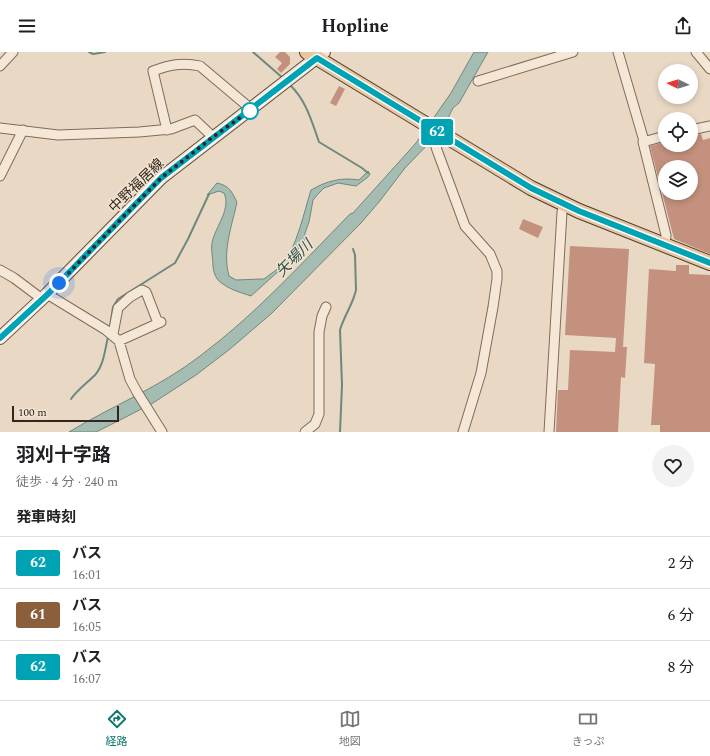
<!DOCTYPE html>
<html lang="ja">
<meta charset="utf-8">
<style>
body{margin:0;font-family:Spectral,"Noto Sans JP",serif;background:#f2f2f2;color:#202124;height:100vh;display:flex;flex-direction:column;font-size:15px;white-space:nowrap}
*{box-sizing:border-box;margin:0}
p{font-size:13px;color:#757577}
.icon{flex:none;width:22px;height:22px;fill:none;stroke:currentColor;stroke-width:2;stroke-linecap:round;stroke-linejoin:round}
.map{position:relative;height:380px;overflow:hidden}
.panel{display:flex;flex-direction:column;background:#fff;flex:1}
.panel>*{flex:none}
.badge{padding:0 8px;border-radius:3px;font-size:14px;line-height:26px}
.needle{width:26px;rotate:275deg}
.buttons{position:absolute;left:658px;top:12px;display:grid;gap:8px}
.buttons a{display:grid;place-items:center;width:40px;height:40px;border-radius:50%;background:#fff;box-shadow:0 2px 6px #0003;font-size:20px}
.scale{position:absolute;left:12px;bottom:10px;width:107px;box-sizing:border-box;padding-left:4px;border:2px solid #33261f;border-top:0;font-size:11px;line-height:14px;white-space:nowrap;color:#33261f;-webkit-text-stroke:3px #f1e4d2;paint-order:stroke}
.you{position:absolute;width:20px;height:20px;margin:-10px;border:3px solid #fff;border-radius:50%;background:#1a73e8;box-shadow:0 0 0 6px #1a73e833}
.map>.badge{position:absolute;translate:-50% -50%;box-shadow:0 0 0 2px #fff}
h2{padding:0 16px;font-size:15px;line-height:36px}
.round{display:grid;place-items:center;flex:none;width:42px;height:42px;border-radius:21px;background:#f2f2f2}
.headline{display:flex;align-items:center;justify-content:space-between;height:68px;padding:0 16px}
h1{font-size:19px;font-weight:700;line-height:30px}
ul{padding:0;list-style:none}
li{display:flex;align-items:center;gap:12px;height:52px;padding:0 16px;border-top:1px solid #e0e0e0}
li div{flex:1}
li b{display:block;font-size:15px}
li em{font-style:normal}
li .badge{min-width:44px;font-weight:700;text-align:center}
header{display:flex;justify-content:space-between;align-items:center;height:52px;padding:0 16px;background:#fff;font-size:18px;font-weight:700}
.tabs{display:flex;justify-content:space-around;align-items:center;height:56px;border-top:1px solid #e0e0e0;background:#fff;font-size:11px;color:#757577}
.tabs a{display:grid;justify-items:center;gap:2px}
.tabs .active{color:#0f766e}
.map>svg:first-child{display:block}
.water{fill:#a5bcb2;stroke:#6d897e}
.lines{fill:none;stroke-linecap:round;stroke-linejoin:round}
.stream{stroke:#6d897e;stroke-width:2}
.building{fill:#c3917e;fill-rule:evenodd}
.minor-casing{stroke:#816b5c;stroke-width:11}
.secondary-casing{stroke:#634c3f;stroke-width:14}
.primary-casing{stroke:#4f3a30;stroke-width:16}
.minor{stroke:#f4e7d6;stroke-width:9}
.secondary{stroke:#f4e7d6;stroke-width:12}
.primary{stroke:#e8c79f;stroke-width:14}
.line-casing{stroke:#fff;stroke-width:9}
.line{stroke:#00a3b4;stroke-width:6}
.walk{stroke:#33261f;stroke-width:4;stroke-dasharray:0 7.2}
.stop-dot{fill:#fff;stroke:#00a3b4;stroke-width:2}
.labels{text-anchor:middle;stroke-width:3;stroke-linejoin:round;paint-order:stroke}
.street-label{font-size:14px;fill:#33261f;stroke:#f1e4d2}
.water-label{font-size:15px;font-style:italic;fill:#2f514a;stroke:#f1e4d2}
</style>
<header><svg class="icon" aria-label="menu" viewBox="0 0 24 24"><path d="M4 6h16M4 12h16M4 18h16"/></svg>Hopline<svg class="icon" aria-label="share" viewBox="0 0 24 24"><path d="M12 15V3M7 8l5-5 5 5M5 13v7h14v-7"/></svg></header>
<div class="map">
<svg width="710" height="380" viewBox="0 0 710 380">
<rect width="100%" height="100%" fill="#e9d8c4"/>
<path class="water" d="M474,0h14l-29,51 -6,5 -6,12 -15,20 -27,28 -26,34 -18,21 -89,90 -42,36 -34,26 -43,28 -29,15 -28,14h-27c43,-26 91,-45 131,-76 55,-41 102,-93 150,-142l3,-1 63,-70 35,-50z
M368,119l2,3 -2,3 -12,9 -18,-3 -14,5 -6,6 -5,6 -4,22 -4,11 -1,11 -3,3 -1,-1 -8,13 -41,37c-9,-3 -20,-6 -28,-12 -7,-4 -9,-10 -10,-18 0,-9 -3,-18 0,-27 4,-14 18,-31 11,-46l-5,-2 -12,4 10,-12c13,3 14,8 20,19 -5,24 -15,49 -8,74l7,4 25,-1h3c6,-5 13,-9 18,-14 15,-18 22,-53 29,-75 16,-9 30,-13 48,-10z"/>
<g class="lines">
<path class="stream" d="M89,0l4,2 12,-2
M253,0l31,27
M290,33c16,15 22,37 29,57l43,26 6,5
M110,276l3,-21 5,-8 57,-36 13,-24 21,-45
M71,347c6,-9 16,-16 24,-24 9,-10 10,-26 13,-38
M340,380l2,-47 -2,-55c4,-14 13,-26 16,-40l-1,-35 -2,-6"/>
</g>
<path class="building" d="M280,0h5l5,5v7l-9,9 -4,-4 5,-6 -7,-6z
M339,34l6,3 -9,17 -6,-3z
M701,82l2,6 7,-2v116l-36,-15 -24,-93 15,-4v3h26v-9zM665,115h26v26h-26z
M523,167l20,8 -5,11 -19,-9z
M570,194l59,3 -6,98h4l-2,31 -4,-1 -3,55h-62l2,-42h10l2,-40 45,2 1,-14 -51,-3z
M676,213h13v9l21,1v157h-50v-7h-9l4,-61 -11,-1 5,-94 27,2z"/>
<g class="lines">
<g class="minor-casing">
<path id="minor" d="M618,0l26,89
M696,0l14,17
M0,14l13,-14
M478,29l95,-29
M0,76l58,7 81,-3 32,-3 24,-9 18,17
M167,78l-14,-59c16,-6 29,-9 47,-5l51,43
M691,78l19,-4
M443,84l-7,11 1,3 28,76 25,28 7,17v8l-4,28 -12,66 -18,59
M0,124l23,-46
M665,193l1,-10 -23,-93 22,-6
M0,218l14,8 28,21
M47,242l59,36 13,11 11,38 7,13 25,40
M113,282l5,-26 12,-11 12,-7 4,2 12,31
M119,289l42,-19
M305,380l10,-8 4,-10v-82l3,-16 4,-9
M549,380l13,-220 2,-8"/>
</g>
<g class="secondary-casing">
<path id="secondary" d="M0,286l47,-44 114,-116 163,-126"/>
</g>
<g class="primary-casing">
<path id="primary" d="M307,0l224,136 48,23 131,52"/>
</g>
<use href="#minor" class="minor"/>
<use href="#secondary" class="secondary"/>
<use href="#primary" class="primary"/>
</g>
<g class="lines">
<g class="line-casing">
<path id="line" d="M0,286l48,-44 113,-116 156,-120 214,130 48,23 131,52"/>
</g>
<use href="#line" class="line"/>
<path class="walk" d="M59,231l102,-105 52,-41 39,-28 -2,2"/>
</g>
<circle class="stop-dot" cx="250" cy="59" r="8"/>
<g class="labels">
<g class="street-label">
<text transform="translate(136 133) rotate(-44)" y="5">中野福居線</text>
</g>
<g class="water-label">
<text transform="translate(294 206) rotate(-45)" y="5">矢場川</text>
</g>
</g>
</svg>
<div class="buttons">
<a><svg class="needle" viewBox="-14 -14 28 28"><path d="M0-13l5 13h-10z" fill="#e53935"/><path d="M0 13l5-13h-10z" fill="#757577"/></svg></a>
<a><svg class="icon" aria-label="locate" viewBox="0 0 24 24"><circle cx="12" cy="12" r="6"/><path d="M12 2v4M12 18v4M2 12h4M18 12h4"/></svg></a>
<a><svg class="icon" aria-label="layers" viewBox="0 0 24 24"><path d="M12 4l9 5-9 5-9-5zM3 14l9 5 9-5"/></svg></a>
</div>
<div class="scale">100 m</div>
<div class="you" style="left:59px;top:231px"></div>
<b class="badge" style="left:437px;top:80px;background:#00a3b4;color:#fff">62</b>
</div>
<section class="panel">
<div class="headline"><div><h1>羽刈十字路</h1><p>徒歩 · 4 分 · 240 m</p></div><a class="round"><svg class="icon" aria-label="heart" viewBox="0 0 24 24"><path d="M12 20l-8-8c-3-5 5-10 8-4 3-6 11-1 8 4z"/></svg></a></div>
<h2>発車時刻</h2>
<ul>
<li><span class="badge" style="background:#00a3b4;color:#fff">62</span><div><b>バス</b><p>16:01</p></div><em>2 分</em></li>
<li><span class="badge" style="background:#8b5e3c;color:#fff">61</span><div><b>バス</b><p>16:05</p></div><em>6 分</em></li>
<li><span class="badge" style="background:#00a3b4;color:#fff">62</span><div><b>バス</b><p>16:07</p></div><em>8 分</em></li>
</ul>
</section>
<nav class="tabs">
<a class="active"><svg class="icon" aria-label="directions" viewBox="0 0 24 24"><path d="M12 3l9 9-9 9-9-9zM9 14v-3h6M13 9l2 2-2 2"/></svg>経路</a>
<a><svg class="icon" aria-label="map" viewBox="0 0 24 24"><path d="M3 6l6-2 6 2 6-2v14l-6 2-6-2-6 2zM9 4v14M15 6v14"/></svg>地図</a>
<a><svg class="icon" aria-label="tickets" viewBox="0 0 24 24"><path d="M3 7h18v10H3zM15 7v10"/></svg>きっぷ</a>
</nav>
